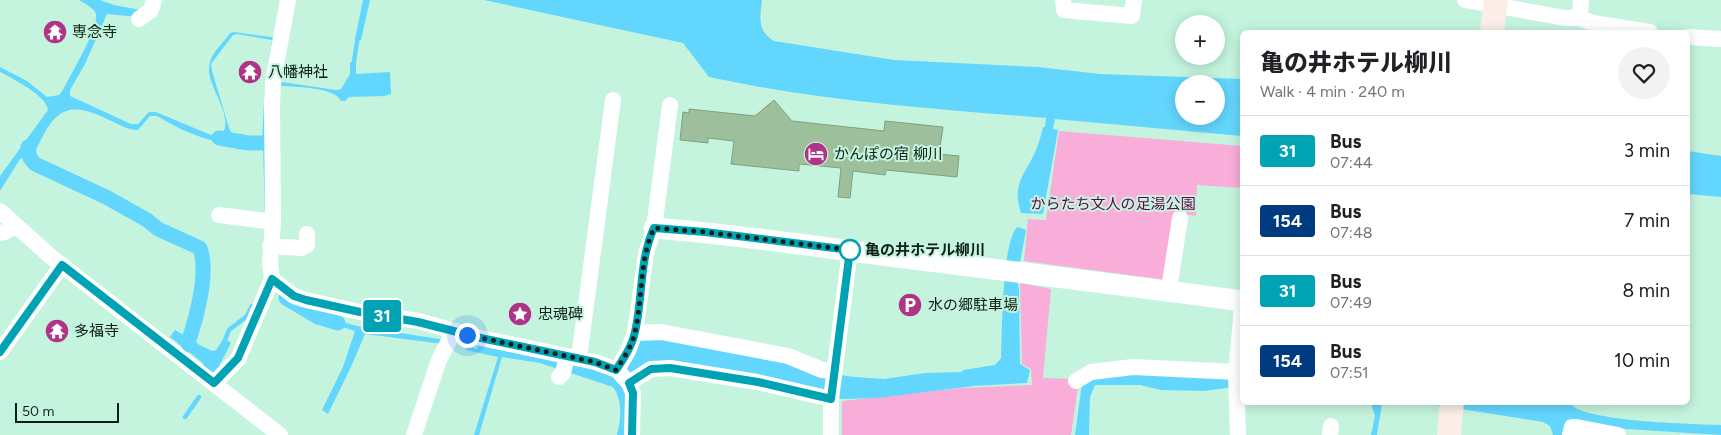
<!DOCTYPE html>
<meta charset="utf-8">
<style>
body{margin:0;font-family:Figtree,"Noto Sans JP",sans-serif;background:#f2f2f2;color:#202124;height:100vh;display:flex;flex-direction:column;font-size:19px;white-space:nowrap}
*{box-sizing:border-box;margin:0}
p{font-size:16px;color:#757577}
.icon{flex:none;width:28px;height:28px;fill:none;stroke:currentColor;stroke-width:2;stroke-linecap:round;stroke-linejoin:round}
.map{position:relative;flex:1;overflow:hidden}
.details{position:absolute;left:1240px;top:30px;width:450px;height:375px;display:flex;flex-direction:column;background:#fff;border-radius:8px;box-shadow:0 2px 12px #0003}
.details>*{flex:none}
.badge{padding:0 10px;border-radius:4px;font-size:18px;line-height:32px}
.fabs{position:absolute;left:1175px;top:15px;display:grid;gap:10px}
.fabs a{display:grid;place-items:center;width:50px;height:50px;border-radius:50%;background:#fff;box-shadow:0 2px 12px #0003;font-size:25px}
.scale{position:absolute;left:15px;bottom:12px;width:104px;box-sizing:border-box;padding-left:5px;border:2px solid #0d1f17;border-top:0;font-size:14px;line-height:18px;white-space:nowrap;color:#0d1f17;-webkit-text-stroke:4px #c4f4dd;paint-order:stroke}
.you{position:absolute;width:25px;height:25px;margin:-12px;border:4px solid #fff;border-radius:50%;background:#1a73e8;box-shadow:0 0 0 8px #1a73e833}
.map>.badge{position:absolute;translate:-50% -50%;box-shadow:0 0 0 2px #fff}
.round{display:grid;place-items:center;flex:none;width:52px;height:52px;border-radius:26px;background:#f2f2f2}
.overview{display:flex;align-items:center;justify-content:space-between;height:85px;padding:0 20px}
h1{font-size:24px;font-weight:800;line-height:38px}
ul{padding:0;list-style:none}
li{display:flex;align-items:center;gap:15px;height:70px;padding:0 20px;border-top:1px solid #e0e0e0}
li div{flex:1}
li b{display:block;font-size:19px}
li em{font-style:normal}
li .badge{min-width:55px;font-weight:700;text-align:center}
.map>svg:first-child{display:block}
.green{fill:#f8aed9}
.water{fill:#63d6fe;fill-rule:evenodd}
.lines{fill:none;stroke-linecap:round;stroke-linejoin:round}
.stream{stroke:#63d6fe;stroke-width:4.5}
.canal{stroke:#63d6fe;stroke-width:15}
.building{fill:#9ebf9c;stroke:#80a07f}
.minor{stroke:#fff;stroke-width:16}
.tertiary{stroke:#fff;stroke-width:21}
.secondary{stroke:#fbede7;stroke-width:24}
.line-casing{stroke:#fff;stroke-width:11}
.line{stroke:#00a3b4;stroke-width:8}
.walk{stroke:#0d1f17;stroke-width:5;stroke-dasharray:0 9}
.stop-dot{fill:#fff;stroke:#00a3b4;stroke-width:2.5}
.labels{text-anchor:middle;stroke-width:4;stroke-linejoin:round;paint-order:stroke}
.poi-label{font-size:15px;fill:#0d1f17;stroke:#c4f4dd;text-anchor:start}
.park-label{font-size:15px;fill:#68014c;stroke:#c4f4dd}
.stop-label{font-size:15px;font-weight:bold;fill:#0d1f17;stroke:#c4f4dd;text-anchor:start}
</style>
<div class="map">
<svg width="1721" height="435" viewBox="0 0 1721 435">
<rect width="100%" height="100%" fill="#c4f4dd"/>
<path class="green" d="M1059,131l183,15v42l-45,-3 -1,31 -19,-3 -10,67 -143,-19 4,-42 18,1z
M1020,283l31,6 -8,89 32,1 3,7 -7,49h-229v-34l120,-13 70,-3 -1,-16 -9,-5z"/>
<path class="water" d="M79,0h21l14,5 27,5 10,-10 -13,17 -31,-3 -22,50 -15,26v6l61,28h7l11,-12h7l50,21 6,2 11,-2c11,-21 -20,-49 -13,-71 2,-10 14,-20 20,-29l4,-1 44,6 -13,178 -2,-69 2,-4 -3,-3 3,-56 7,-44 -35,-6 -4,1 -22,29 1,7 17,57 6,11 3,1v4c-9,-3 -18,-1 -27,-4 -20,-5 -37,-14 -54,-24h-7l-12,14c-11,0 -19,-6 -29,-10 -31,-15 -49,-17 -66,16 -4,8 -11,17 -6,25l-3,4 -11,-7 -3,1 -20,32v-15l48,-66c-1,-14 -36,-32 -48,-38v-5l27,14 20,16 12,-2 4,-5c7,-15 35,-60 33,-75 0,-6 -12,-12 -17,-15z
M363,0h7l-9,40 -6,-1z
M484,0h278c-2,17 -5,31 12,41l120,19 144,7 62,7 142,5v57l-187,-17 -2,10 5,1 -15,84 -22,-1c-10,-30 5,-39 15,-63 3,-7 5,-15 7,-23h2l1,-9c-113,-9 -226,-17 -337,-41l-26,-34zM1184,84h32v32h-32z
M350,62h6v12l34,-2 1,22 -7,2 -35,1 -4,4h-4c-6,-14 -45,-14 -60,-15l1,-4 54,8 5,-1 9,-15z
M1688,151l33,5v41l-33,-3z
M1018,227l8,3 -9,49 2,10 1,75 10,6 -3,13 -53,3 -96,12 -36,1 -142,-31 -67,8 -9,-2 14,-35 7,-2 104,16 69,19 37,5 29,2 41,-6 37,-1 1,-2 32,-5 6,-7c1,-22 1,-122 17,-131z
M319,316l42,11 85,13 -2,4 -79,-10 -14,33 -23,47 -6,-4 21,-43 12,-36 -37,-12z
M192,327l3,2c-3,16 4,15 17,22l4,-1 8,-12 7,5 -17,33 -8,-5 -3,-8 -33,-26 5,-7 9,5 3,-1z
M478,343l136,31 12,18 1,43h-10c4,-16 6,-34 -4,-48l-73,-24 -38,-6 -23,78h-5l24,-78 -32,-7 1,-4 10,3z
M1096,375h123l23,11 -38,5 -43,-1 -21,-5h-45l-5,12 -1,38h-14l7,-52z
M1371,403h199c11,19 125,21 151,22v10l-95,-6 -43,-7 -18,13h-12l-3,-9 -7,-4 -114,-18h-47l-5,31h-6l4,-19z"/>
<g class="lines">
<path class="stream" d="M354,61l4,-25
M223,345l6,-15 18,-14 5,-10
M185,417l14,-20"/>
<path class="canal" d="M219,138l29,5h17
M28,147l2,11 5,6 71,33 41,23 11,9 42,19c9,25 -4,71 -12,95l1,2
M286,298l32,19 20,6"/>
</g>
<path class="building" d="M774,100l18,21 92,10 1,-10 58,6 -4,27 20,2 -2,21 -71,-7 -1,5 -32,-4 -3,27 -12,-1 3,-29 -42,-4v7l-68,-7 3,-23 -26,-3v5l-28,-3 3,-28 6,1v-4l66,7z"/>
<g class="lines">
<path class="minor" d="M1063,0l1,10 68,6 2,-16
M1465,0l100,18h15l13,5 57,9
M1580,18l1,-18
M139,19l12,-9 3,-10
M1688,37l33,2
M0,211l50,45 230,179
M219,215l54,7
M0,233l5,-1 10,-6
M270,246l32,2 5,-3v-11
M272,279l22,17 12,4 54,12 58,9 63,17 114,24 22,8 12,13 4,10 -1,42
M1170,283l10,-65
M635,333l26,-1 127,24 34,14 12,1
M0,352l62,-87
M579,358l34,-258
M617,370l11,-19 7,-18 11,-79 8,-26 16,-123
M559,377l4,-4 4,-17
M1076,381l15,-9 42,-5 104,5
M214,383l24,-24 34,-80 -2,-15 3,-42 -1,-118 1,-23 15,-81
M629,383l22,-14 19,-1 87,14 74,17
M414,435l25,-75 15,-29
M831,435v-36l19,-149
M1238,435l-2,-61 6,-67
M1330,435l1,-9
M1570,435l2,-8h4l42,8"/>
<path class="tertiary" d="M654,228c79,6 157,18 236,28 118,14 235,29 352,45"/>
<path class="secondary" d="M1492,32l4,-32
M1449,435l3,-33"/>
</g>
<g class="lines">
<g class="line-casing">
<path id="line" d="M0,352l62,-87 152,118 24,-25 34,-79 22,17 12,4 54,12 58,10 63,16 114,24 21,8c8,-12 16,-24 19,-38 8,-34 4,-72 19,-104l51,4 145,18 -19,149 -73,-17 -88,-14 -19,1 -22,14 4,10 -1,42"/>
</g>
<use href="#line" class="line"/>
<path class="walk" d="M467,335l128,27 21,8c8,-12 16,-24 19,-38 8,-34 4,-72 19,-104l51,4 145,18"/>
</g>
<defs>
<g id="temple-disc" transform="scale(1.25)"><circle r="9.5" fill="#af3487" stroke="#c4f4dd"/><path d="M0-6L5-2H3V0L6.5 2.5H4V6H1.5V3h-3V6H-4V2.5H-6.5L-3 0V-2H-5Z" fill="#fff"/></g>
<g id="hotel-disc" transform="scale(1.25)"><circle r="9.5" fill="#af3487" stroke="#c4f4dd"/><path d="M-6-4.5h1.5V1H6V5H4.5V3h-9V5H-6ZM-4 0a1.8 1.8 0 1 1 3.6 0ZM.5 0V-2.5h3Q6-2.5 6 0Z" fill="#fff"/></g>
<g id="parking-disc" transform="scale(1.25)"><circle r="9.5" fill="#af3487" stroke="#c4f4dd"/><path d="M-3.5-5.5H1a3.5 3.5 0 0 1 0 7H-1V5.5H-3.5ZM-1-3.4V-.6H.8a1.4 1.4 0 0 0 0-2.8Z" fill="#fff"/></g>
<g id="sight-disc" transform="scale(1.25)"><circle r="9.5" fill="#af3487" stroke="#c4f4dd"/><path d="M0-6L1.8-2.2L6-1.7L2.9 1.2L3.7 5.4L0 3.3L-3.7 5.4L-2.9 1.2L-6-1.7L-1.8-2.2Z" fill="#fff"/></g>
</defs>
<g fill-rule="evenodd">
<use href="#temple-disc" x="55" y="32"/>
<use href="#temple-disc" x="250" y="72"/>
<use href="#hotel-disc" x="816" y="154"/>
<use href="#parking-disc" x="910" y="305"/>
<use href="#sight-disc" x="520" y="314"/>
<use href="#temple-disc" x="57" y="331"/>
</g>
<circle class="stop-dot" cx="850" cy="250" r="10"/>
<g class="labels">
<g class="poi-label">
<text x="72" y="37">専念寺</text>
<text x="268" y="77">八幡神社</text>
<text x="834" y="159">かんぽの宿 柳川</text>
<text x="928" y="310">水の郷駐車場</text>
<text x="538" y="319">忠魂碑</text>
<text x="74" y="336">多福寺</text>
</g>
<g class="park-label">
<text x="1113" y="209">からたち文人の足湯公園</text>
</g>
<g class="stop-label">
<text x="865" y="255">亀の井ホテル柳川</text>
</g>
</g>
</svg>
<div class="fabs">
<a>+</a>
<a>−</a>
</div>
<div class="scale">50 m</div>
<div class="you" style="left:467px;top:335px"></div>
<b class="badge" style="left:382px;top:316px;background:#00a3b4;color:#fff">31</b>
<section class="details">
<div class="overview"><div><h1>亀の井ホテル柳川</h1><p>Walk · 4 min · 240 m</p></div><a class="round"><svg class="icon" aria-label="heart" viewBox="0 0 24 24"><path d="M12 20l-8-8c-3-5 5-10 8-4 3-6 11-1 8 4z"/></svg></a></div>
<ul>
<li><span class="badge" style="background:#00a3b4;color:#fff">31</span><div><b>Bus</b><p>07:44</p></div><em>3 min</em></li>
<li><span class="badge" style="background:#003b80;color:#fff">154</span><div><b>Bus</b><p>07:48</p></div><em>7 min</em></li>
<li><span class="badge" style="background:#00a3b4;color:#fff">31</span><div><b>Bus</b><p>07:49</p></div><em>8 min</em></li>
<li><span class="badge" style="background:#003b80;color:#fff">154</span><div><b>Bus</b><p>07:51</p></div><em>10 min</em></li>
</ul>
</section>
</div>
